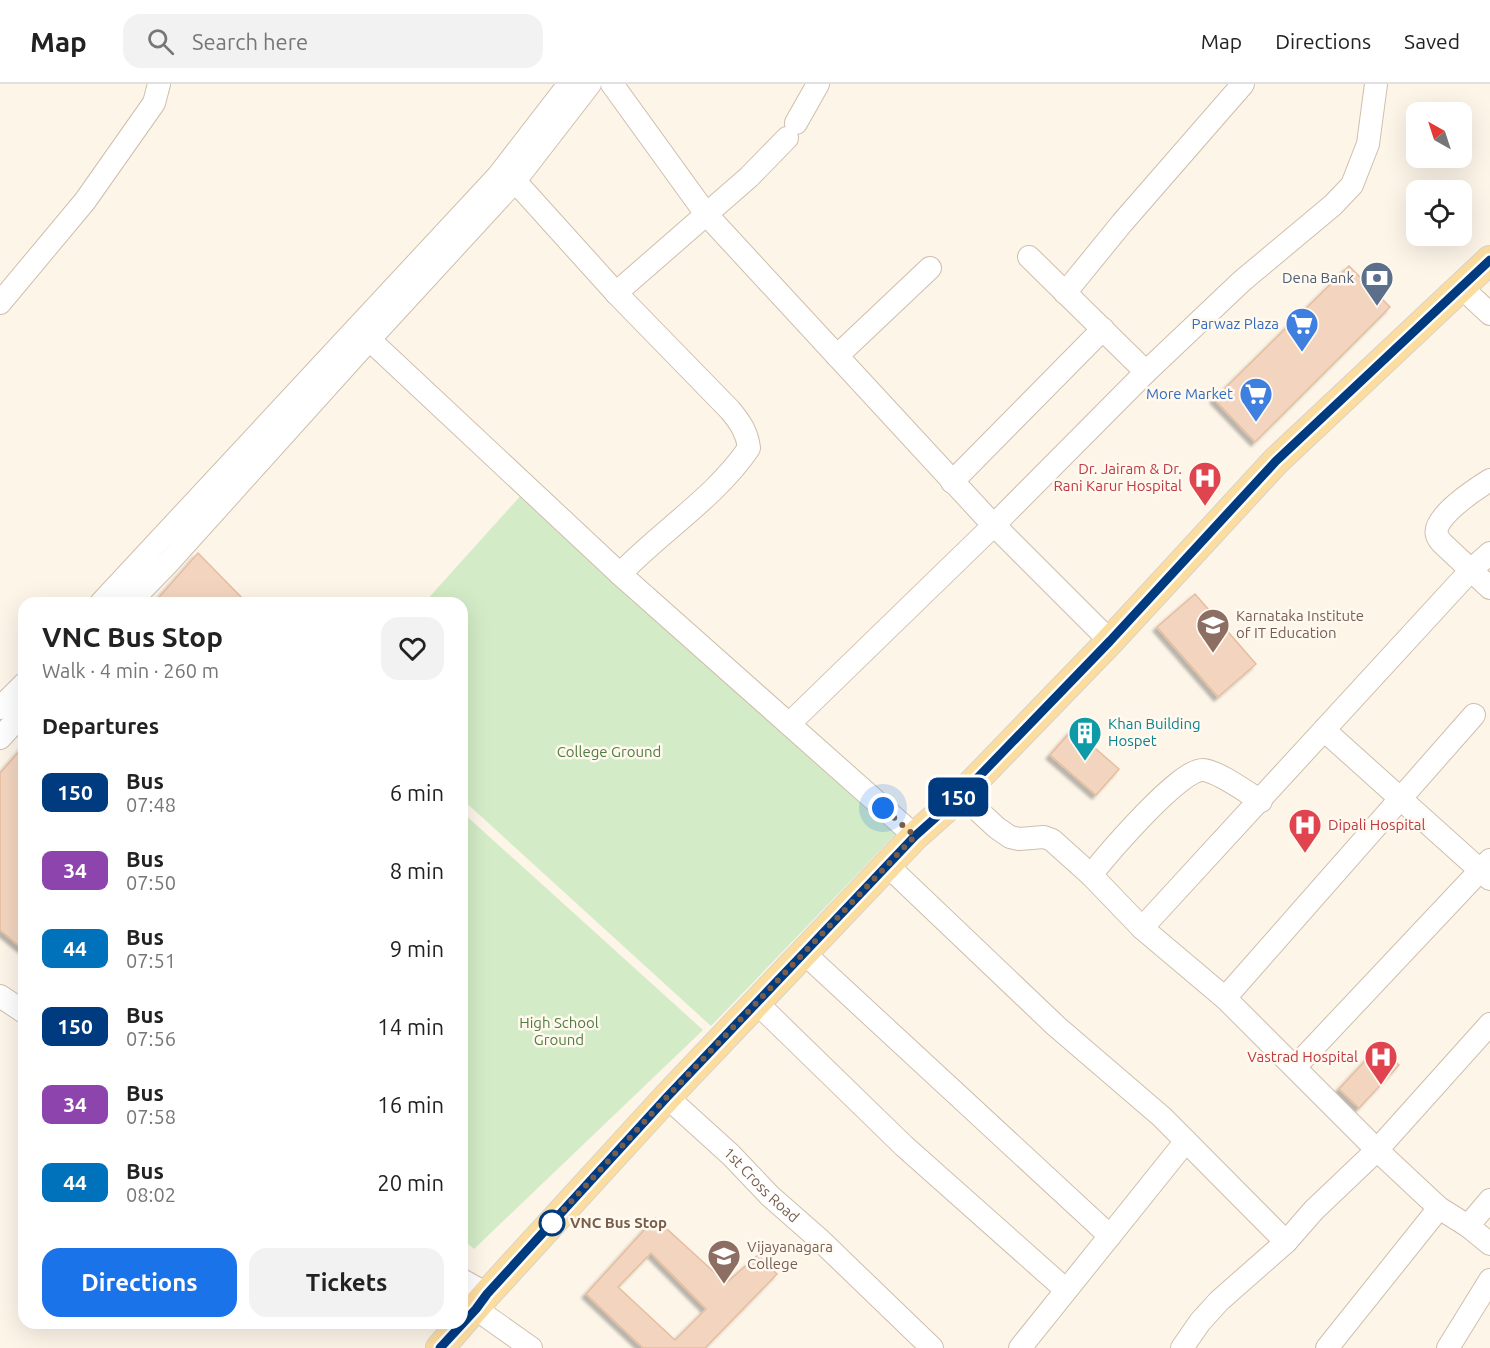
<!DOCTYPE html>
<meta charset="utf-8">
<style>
body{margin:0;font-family:Ubuntu,sans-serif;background:#f2f2f2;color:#222;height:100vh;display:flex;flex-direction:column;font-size:22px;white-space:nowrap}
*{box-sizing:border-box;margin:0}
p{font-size:20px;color:#767676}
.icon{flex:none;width:33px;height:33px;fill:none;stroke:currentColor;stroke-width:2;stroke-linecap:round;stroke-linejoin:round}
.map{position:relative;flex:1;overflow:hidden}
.panel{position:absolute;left:18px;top:513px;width:450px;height:732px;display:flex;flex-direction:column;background:#fff;border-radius:18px;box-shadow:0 6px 24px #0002}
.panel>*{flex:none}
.badge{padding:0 12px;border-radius:9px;font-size:21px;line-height:39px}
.needle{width:39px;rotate:321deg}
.tools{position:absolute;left:1406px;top:18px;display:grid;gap:12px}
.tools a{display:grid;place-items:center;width:66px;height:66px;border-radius:12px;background:#fff;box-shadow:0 6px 24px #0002;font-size:30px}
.you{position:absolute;width:30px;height:30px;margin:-15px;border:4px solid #fff;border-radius:50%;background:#1a73e8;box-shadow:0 0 0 9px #1a73e833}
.map>.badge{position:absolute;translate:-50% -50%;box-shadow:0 0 0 3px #fff}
h2{padding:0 24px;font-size:22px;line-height:54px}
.round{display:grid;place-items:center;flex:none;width:63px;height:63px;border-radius:18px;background:#f2f2f2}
.headline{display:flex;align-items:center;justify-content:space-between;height:102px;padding:0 24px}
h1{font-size:28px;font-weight:600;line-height:45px}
.button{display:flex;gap:12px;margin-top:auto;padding:12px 24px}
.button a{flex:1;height:69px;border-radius:18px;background:#1a73e8;color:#fff;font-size:24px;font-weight:600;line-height:69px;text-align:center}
.button a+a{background:#f2f2f2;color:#222}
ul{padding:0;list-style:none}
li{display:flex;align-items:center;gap:18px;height:78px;padding:0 24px}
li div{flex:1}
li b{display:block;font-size:22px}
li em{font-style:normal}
li .badge{min-width:66px;font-weight:700;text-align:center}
header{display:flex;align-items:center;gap:36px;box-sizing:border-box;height:84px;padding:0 30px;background:#fff;border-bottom:2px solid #e0e0e0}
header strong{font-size:28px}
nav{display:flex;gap:33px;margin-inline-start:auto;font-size:21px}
.search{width:420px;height:54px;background:#f2f2f2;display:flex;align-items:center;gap:15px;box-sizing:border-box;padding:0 21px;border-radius:18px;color:#767676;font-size:22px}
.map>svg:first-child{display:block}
.green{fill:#d3ebc6}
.building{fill:#f3d5bf;stroke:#e6bd9f;stroke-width:1.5;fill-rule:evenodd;filter:url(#shadow)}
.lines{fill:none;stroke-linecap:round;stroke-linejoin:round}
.minor-casing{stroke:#cfbead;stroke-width:24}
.major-casing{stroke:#d9d2cd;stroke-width:30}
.minor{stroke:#fff;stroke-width:22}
.major{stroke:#fcdda0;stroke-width:28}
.line-casing{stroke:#fff;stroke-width:14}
.line{stroke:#003b80;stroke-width:9}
.walk{stroke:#785d4b;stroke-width:6;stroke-dasharray:0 10.8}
.stop-dot{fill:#fff;stroke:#003b80;stroke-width:3}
.labels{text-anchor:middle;stroke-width:5;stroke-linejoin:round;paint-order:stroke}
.service-label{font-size:15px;fill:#4e5e75;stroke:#fff9ef;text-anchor:end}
.shop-label{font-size:15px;fill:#366cbe;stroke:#fff9ef;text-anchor:end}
.health-label{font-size:15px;fill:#be3a42;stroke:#fff9ef;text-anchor:end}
.education-label{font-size:15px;fill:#785e54;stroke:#fff9ef;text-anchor:start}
.culture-label{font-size:15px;fill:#0d838f;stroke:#fff9ef;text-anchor:start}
.park-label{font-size:15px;fill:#527e42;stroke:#fff9ef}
.street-label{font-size:15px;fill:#785d4b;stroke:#fff9ef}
.stop-label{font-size:15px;font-weight:bold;fill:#785d4b;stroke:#fff9ef;text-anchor:start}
</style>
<header>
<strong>Map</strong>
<div class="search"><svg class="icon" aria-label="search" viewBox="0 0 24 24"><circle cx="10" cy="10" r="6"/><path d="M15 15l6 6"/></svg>Search here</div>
<nav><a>Map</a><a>Directions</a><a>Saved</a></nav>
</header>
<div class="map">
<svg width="1490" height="1264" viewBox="0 0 1490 1264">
<defs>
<filter id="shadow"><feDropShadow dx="-4" dy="4" stdDeviation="1.5" flood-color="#0004"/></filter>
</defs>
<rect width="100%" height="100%" fill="#fdf5e8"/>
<path class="green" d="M523,409l373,341 -185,192 -249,-227v-196h-38z
M462,728l241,218 -229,219 -12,-10z"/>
<path class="building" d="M1349,182l41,41 -135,135 -41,-43z
M198,469l49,50h-93z
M1195,510l61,70 -38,33 -61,-70z
M1073,645l46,40 -23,26 -46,-40z
M24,662v204l-24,-20v-157z
M1379,962l20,19 -40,43 -20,-19z
M655,1134l71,65 32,-28 19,19 -72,74h-62l-57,-54zM651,1169l55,56 -31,31 -57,-53z"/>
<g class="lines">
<g class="minor-casing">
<g id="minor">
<path d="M612,0l94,130 278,301 126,126"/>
<path d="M796,39l22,-39"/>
<path d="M515,97l101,112 114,117c10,12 17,22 19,38 -34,50 -88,83 -129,126"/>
<path d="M1029,173l117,115 96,-91 91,-76 19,-20 16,-41 8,-60"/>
<path d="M1462,204l28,26"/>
<path d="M616,209l133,-116 38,-39"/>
<path d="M1065,209l57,-70 121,-139"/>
<path d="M0,219l85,-102 69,-98 5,-19"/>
<path d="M357,244l263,246 295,262"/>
<path d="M837,272l93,-88"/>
<path d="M1490,396c-13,8 -59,38 -53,55 1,3 3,6 5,8l48,45"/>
<path d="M952,398l151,-153"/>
<path d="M101,519l397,-427 71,-92"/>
<path d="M129,519l40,-41 200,-222 146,-159 75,-97"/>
<path d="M0,624l24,-24"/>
<path d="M789,640l205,-199 152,-153"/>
<path d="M1324,646l166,149"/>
<path d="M0,654l24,-26"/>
<path d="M961,711l36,33 13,9 9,2 25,-2 8,3 39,35 51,53 83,70 152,152 62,58 29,18 22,18"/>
<path d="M888,782l168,160 106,91 124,125"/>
<path d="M1091,791c15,-19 91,-109 113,-105 17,3 42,22 57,31"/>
<path d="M1142,844l329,-358 19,-17"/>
<path d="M804,869l306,283"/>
<path d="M0,912l24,16"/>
<path d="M1225,914l249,-283"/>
<path d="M757,919l147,143 162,144"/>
<path d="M1295,983l195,-207"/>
<path id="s1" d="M667,1013l64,58 39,41 49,43 113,109"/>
<path d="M1468,1142l22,-26"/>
<path d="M462,1196l25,14"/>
<path d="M476,1225l55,39"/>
<path d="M1020,1264l166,-207"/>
<path d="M1182,1264l18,-26 19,-21 67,-59 28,-32 63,-60 113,-126"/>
<path d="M1327,1264l112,-140"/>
<path d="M1448,1264l42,-68"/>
</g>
</g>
<g class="major-casing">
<path id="major" d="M440,1264l47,-54 180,-197 248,-261 46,-41 149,-154 166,-180 214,-201"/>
</g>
<use href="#minor" class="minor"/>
<use href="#major" class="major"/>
</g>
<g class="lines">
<g class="line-casing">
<path id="line" d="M440,1264l36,-39 11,-15 180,-197 137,-144 111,-117 46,-41 149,-154 166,-180 214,-201"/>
</g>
<use href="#line" class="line"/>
<path class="walk" d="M552,1139l-5,5 120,-131 248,-261 -32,-28"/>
</g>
<defs>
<g id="bank-pin" transform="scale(1.725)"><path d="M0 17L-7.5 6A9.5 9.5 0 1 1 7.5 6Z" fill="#5c6f8a" stroke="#fff9ef"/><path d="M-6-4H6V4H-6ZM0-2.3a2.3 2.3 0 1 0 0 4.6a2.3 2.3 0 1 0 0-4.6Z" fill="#fff"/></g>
<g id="supermarket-pin" transform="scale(1.725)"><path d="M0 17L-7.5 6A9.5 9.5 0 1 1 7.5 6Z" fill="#3f7fe0" stroke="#fff9ef"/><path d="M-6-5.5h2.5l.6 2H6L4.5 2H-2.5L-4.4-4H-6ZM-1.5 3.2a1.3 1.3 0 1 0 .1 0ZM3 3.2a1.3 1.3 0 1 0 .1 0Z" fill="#fff"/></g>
<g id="hospital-pin" transform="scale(1.725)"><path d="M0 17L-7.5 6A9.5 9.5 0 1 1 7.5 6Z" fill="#e0444e" stroke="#fff9ef"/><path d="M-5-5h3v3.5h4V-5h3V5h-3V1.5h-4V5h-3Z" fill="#fff"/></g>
<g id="school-pin" transform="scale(1.725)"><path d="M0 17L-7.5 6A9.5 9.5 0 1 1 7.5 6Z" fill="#8d6e63" stroke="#fff9ef"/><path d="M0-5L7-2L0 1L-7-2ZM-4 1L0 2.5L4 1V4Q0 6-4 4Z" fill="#fff"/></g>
<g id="building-pin" transform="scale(1.725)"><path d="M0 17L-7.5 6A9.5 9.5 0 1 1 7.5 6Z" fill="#0f9aa8" stroke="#fff9ef"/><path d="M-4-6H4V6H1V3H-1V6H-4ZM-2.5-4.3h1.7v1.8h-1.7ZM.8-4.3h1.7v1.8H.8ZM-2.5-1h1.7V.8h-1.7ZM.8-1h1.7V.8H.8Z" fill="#fff"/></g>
<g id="university-pin" transform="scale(1.725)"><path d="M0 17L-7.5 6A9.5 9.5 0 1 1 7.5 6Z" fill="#8d6e63" stroke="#fff9ef"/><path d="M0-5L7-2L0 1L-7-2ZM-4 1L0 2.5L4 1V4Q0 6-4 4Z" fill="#fff"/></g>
</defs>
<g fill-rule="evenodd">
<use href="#bank-pin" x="1377" y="194"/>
<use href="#supermarket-pin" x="1302" y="240"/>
<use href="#supermarket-pin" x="1256" y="310"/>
<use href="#hospital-pin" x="1205" y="394"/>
<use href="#school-pin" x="1213" y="541"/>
<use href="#building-pin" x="1085" y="649"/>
<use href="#hospital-pin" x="1305" y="741"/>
<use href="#hospital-pin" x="1381" y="973"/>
<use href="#university-pin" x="724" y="1172"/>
</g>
<circle class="stop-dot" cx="552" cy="1139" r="12"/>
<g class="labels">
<g class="service-label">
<text x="1354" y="199">Dena Bank</text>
</g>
<g class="shop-label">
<text x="1279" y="245">Parwaz Plaza</text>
<text x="1233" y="315">More Market</text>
</g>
<g class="health-label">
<text x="1182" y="390">Dr. Jairam &amp; Dr.<tspan x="1182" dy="17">Rani Karur Hospital</tspan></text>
<text x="1328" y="746" text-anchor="start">Dipali Hospital</text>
<text x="1358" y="978">Vastrad Hospital</text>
</g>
<g class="education-label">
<text x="1236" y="537">Karnataka Institute<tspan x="1236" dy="17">of IT Education</tspan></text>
<text x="747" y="1168">Vijayanagara<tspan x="747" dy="17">College</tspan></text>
</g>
<g class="culture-label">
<text x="1108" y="645">Khan Building<tspan x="1108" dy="17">Hospet</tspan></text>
</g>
<g class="park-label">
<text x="609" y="673">College Ground</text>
<text x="559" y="944">High School<tspan x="559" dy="17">Ground</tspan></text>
</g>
<g class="street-label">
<text dy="5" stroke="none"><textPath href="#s1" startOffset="129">1st Cross Road</textPath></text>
</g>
<g class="stop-label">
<text x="570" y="1144">VNC Bus Stop</text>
</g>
</g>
</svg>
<div class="tools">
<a><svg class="needle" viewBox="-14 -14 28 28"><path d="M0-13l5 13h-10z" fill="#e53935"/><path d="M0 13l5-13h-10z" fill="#767676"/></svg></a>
<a><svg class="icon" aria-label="locate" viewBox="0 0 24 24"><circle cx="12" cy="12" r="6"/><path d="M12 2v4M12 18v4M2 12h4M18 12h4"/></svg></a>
</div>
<div class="you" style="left:883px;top:724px"></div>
<b class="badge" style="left:958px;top:713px;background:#003b80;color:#fff">150</b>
<section class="panel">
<div class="headline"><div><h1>VNC Bus Stop</h1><p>Walk · 4 min · 260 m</p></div><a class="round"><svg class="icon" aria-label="heart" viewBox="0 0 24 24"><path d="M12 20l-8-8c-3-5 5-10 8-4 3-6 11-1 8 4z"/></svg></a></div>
<h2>Departures</h2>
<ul>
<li><span class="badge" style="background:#003b80;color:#fff">150</span><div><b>Bus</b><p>07:48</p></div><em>6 min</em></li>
<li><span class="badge" style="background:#8e44ad;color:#fff">34</span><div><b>Bus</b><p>07:50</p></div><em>8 min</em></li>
<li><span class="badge" style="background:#0072bc;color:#fff">44</span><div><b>Bus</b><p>07:51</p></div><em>9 min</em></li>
<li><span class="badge" style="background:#003b80;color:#fff">150</span><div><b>Bus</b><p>07:56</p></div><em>14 min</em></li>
<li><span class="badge" style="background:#8e44ad;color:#fff">34</span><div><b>Bus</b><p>07:58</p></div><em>16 min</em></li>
<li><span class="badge" style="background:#0072bc;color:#fff">44</span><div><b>Bus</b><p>08:02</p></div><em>20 min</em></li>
</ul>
<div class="button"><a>Directions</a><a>Tickets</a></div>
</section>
</div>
